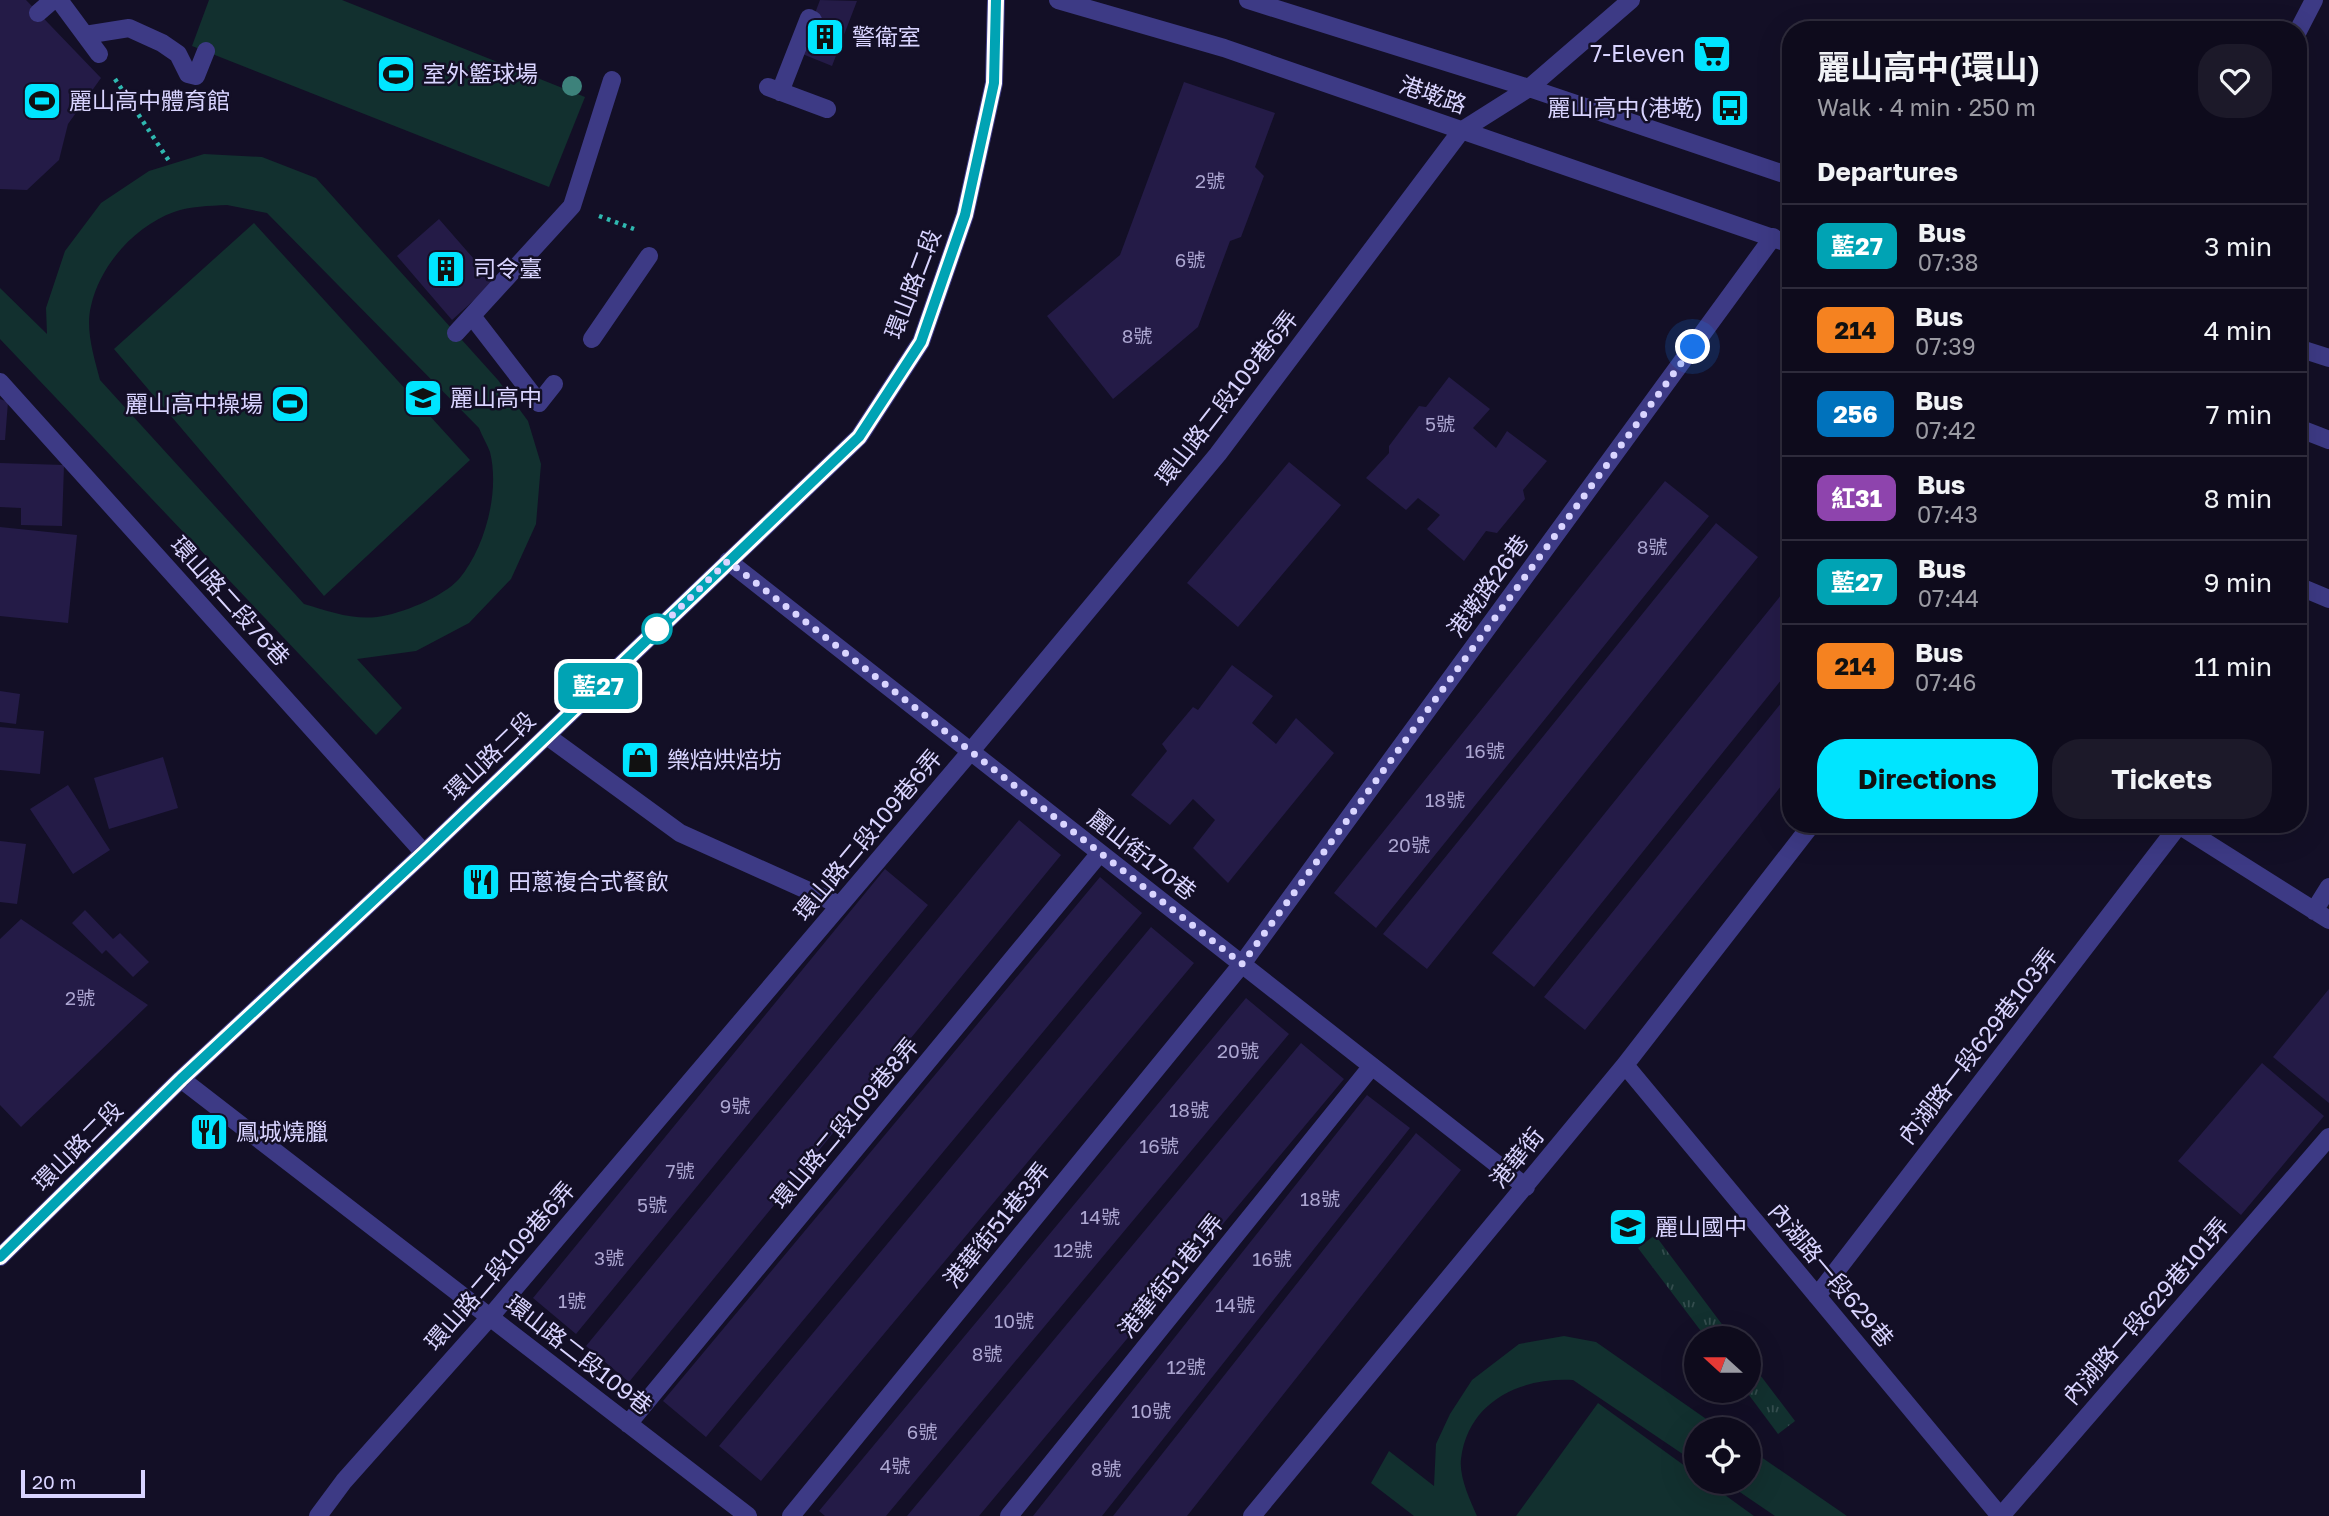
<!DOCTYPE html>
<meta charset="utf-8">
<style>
body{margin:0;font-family:"Golos Text","Noto Sans TC",sans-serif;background:#1c1929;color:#f1f3f6;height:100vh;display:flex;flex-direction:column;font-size:26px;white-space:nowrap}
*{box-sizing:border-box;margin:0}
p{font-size:23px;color:#9b9ba3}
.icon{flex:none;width:38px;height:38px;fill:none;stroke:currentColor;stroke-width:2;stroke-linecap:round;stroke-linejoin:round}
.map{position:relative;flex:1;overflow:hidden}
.sheet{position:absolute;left:1782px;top:21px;width:525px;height:812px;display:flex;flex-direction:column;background:#0e0b1c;border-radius:28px;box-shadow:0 7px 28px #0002,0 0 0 2px #2e2b3b}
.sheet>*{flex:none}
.badge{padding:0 14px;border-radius:10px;font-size:24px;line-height:46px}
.needle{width:46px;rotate:291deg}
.buttons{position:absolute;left:1684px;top:1326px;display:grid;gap:14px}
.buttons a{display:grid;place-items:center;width:77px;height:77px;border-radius:50%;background:#0e0b1c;box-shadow:0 7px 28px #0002,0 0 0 2px #2e2b3b;font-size:35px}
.scale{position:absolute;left:21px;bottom:18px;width:124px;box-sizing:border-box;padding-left:7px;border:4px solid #d9d4ff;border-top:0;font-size:19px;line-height:24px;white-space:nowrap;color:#d9d4ff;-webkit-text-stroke:5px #130f26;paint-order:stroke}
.you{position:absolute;width:35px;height:35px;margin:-18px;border:5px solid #fff;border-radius:50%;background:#1a73e8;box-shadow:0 0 0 10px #1a73e833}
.map>.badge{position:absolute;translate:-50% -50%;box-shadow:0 0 0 4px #fff}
h2{padding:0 35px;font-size:26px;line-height:63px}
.round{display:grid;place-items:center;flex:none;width:74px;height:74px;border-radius:28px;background:#1c1929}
.headline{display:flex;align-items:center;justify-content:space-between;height:119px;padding:0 35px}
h1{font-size:33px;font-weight:700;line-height:52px}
.action{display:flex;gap:14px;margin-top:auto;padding:14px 35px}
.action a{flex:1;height:80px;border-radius:28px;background:#00e5ff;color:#111;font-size:28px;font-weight:700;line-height:80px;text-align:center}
.action a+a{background:#1c1929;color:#f1f3f6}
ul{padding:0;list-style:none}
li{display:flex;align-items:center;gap:21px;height:84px;padding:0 35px;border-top:2px solid #2e2b3b}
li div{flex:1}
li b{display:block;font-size:26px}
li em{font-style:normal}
li .badge{min-width:77px;font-weight:700;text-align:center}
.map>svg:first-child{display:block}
.park{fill:url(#park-tufts)}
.pitch{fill:#12302f;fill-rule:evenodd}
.building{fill:#241b47}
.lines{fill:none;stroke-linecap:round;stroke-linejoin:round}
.path{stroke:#2fb8b0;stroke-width:4.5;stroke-dasharray:3.5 5;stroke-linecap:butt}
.minor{stroke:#3d3a85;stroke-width:18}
.tree{fill:#3d827b}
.line-casing{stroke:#fff;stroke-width:16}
.line{stroke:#00a3b4;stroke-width:10}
.walk{stroke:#d9d4ff;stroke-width:7;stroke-dasharray:0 12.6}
.stop-dot{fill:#fff;stroke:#00a3b4;stroke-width:3.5}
.labels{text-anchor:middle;stroke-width:5;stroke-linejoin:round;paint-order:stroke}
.number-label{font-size:19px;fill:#aca6d1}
.poi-label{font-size:23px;fill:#d9d4ff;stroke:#130f26;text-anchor:start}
.street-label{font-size:23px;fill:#d9d4ff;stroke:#130f26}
</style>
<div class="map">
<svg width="2329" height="1516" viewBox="0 0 2329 1516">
<defs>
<pattern id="park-tufts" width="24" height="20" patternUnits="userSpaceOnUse" patternTransform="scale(1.75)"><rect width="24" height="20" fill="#12302f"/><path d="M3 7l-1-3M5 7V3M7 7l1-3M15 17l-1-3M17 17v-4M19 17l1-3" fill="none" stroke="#344d4e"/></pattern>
</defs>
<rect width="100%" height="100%" fill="#130f26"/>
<path class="park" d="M1655,1235l78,104h-26l-69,-91z
M1748,1359l47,62 -17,13 -32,-43h2z"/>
<path class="pitch" d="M209,0h133l243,97 -36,90 -357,-141z
M204,154l58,3 54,21 182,202 30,41 13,43 -5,60 -25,55 -42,44 -53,28 -59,8 45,49 -26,27 -376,-396v-51l47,46 -1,-26 19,-57 36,-48 48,-32zM227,205l40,8 212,215c3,8 8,16 11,24 10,40 -5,96 -31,127 -16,18 -58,35 -82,38 -25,3 -49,-6 -73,-13l-204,-224c-6,-23 -15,-51 -9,-74 9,-41 44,-80 83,-94 16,-6 35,-6 53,-7z
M254,223l216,237 -146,136 -210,-247z
M1564,1336l32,6 126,88h-26v33l-123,-83c-52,-3 -105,21 -112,79 -2,18 9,41 16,57h-63l-43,-33 18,-32 45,35 2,-42 14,-30 22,-34 47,-36z
M1598,1403l98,71v8h11l47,34h-238z
M1748,1448l99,68h-72l-50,-34h23z"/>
<path class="building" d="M0,0h26l75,78 -33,46 -9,36 -32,30 -27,-1z
M820,0l37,1 -25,65 -32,-13z
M1184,82l91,31 -20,54 9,9 -23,61 -11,4 -32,86 -85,72 -66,-83 73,-61z
M439,219l55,63 -42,38 -55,-64z
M1449,377l41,32 -17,19 23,20 11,-17 40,30 -24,29 2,9 -28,34 -11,-2 -22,30 -37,-32 13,-14 -22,-17 -12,12 -40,-32 23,-25v-7l30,-40 7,1z
M0,399l8,3 -3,38h-5z
M1289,462l52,43 -103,122 -51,-44z
M0,463l64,2 -2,61 -41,-1v-17l-21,-1z
M1665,481l44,35 -333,412 -42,-35z
M1716,523l42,34 -331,412 -44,-35z
M0,527l77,8 -9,88 -68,-7z
M1790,584v85l-256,318 -42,-34z
M1232,665l41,31 -21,27 24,21 20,-26 38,35 -106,130 -35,-35 22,-28 -22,-21 -23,26 -39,-30 36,-44 -5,-7 31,-37 5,3z
M0,691l20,3 -4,30 -16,-2z
M1790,692v83l-205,255 -41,-33z
M0,727l44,4 -4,43 -40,-4z
M163,757l15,51 -69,21 -15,-51z
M68,785l42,65 -37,24 -43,-65z
M1019,820l42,35 -432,527 -43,-36z
M0,841l26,3 -9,60 -17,-2z
M885,869l43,36 -352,429 -43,-36z
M1100,877l42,36 -436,524 -43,-36z
M85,910l28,29 7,-6 29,29 -16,15 -27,-27 -4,4 -30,-31z
M21,919l127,86 -127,122 -21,-22v-166z
M1151,927l43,36 -433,518 -42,-35z
M2329,989v114l-56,-46z
M1246,998l43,36 -403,482h-61l-6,-5z
M1301,1043l43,36 -365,437h-72z
M2262,1063l62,53 -83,99 -63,-54z
M1367,1095l43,33 -308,388h-69z
M1416,1133l45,37 -274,346h-74z"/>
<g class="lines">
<path class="path" d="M115,79l56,85
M599,216l35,13"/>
<path class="minor" d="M59,0l40,54
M1058,0l166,48 566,196
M1248,0l281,88 261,88
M38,13l15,-13
M2298,31l16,-31
M85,35l44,-7 33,15 16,11 10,20 8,2 10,-25
M768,87l59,22
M780,92l29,-74 4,2
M472,316l67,87 15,-19
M456,333l116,-127 40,-126
M592,339l57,-83
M2298,348l31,10
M0,382l424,471
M2298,428l31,12
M728,561l798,626
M2298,586l31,13
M547,736l133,97 160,72
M2177,824l152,96
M2314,911l15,-24
M1625,1065l375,451
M181,1079l567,437
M0,1257l181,-178 243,-226 435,-416 62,-95 44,-127 29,-132 2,-83
M1817,1296l362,-471
M628,1424l472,-571
M318,1516l26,-35 146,-164 481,-566 247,-297 243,-323 68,-43 102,-88
M791,1516l451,-552 531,-727
M1009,1516l363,-450
M1252,1516l373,-451 187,-241
M2001,1516l328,-379"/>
</g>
<circle class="tree" cx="572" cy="86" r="10"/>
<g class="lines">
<g class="line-casing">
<path id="line" d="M0,1257l181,-178 243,-226 435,-416 62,-95 44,-127 29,-132 2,-83"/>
</g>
<use href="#line" class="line"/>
<path class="walk" d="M657,629l-1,2 72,-70 514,403 451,-617"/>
</g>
<defs>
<g id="building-square" transform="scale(2.0125)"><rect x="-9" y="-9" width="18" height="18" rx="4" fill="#00e5ff" stroke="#130f26"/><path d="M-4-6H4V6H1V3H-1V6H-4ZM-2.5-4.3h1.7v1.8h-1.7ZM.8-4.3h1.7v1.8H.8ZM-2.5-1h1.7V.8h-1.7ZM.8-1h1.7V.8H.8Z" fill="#111"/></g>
<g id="supermarket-square" transform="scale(2.0125)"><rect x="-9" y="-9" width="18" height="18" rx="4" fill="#00e5ff" stroke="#130f26"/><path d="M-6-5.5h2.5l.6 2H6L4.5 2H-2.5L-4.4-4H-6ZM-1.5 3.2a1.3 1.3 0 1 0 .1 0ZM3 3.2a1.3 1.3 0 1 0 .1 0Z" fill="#111"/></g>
<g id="stadium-square" transform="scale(2.0125)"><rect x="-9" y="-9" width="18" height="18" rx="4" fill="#00e5ff" stroke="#130f26"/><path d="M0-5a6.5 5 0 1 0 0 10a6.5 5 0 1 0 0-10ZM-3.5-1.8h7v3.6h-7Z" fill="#111"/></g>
<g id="bus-square" transform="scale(2.0125)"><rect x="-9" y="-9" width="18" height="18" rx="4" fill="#00e5ff" stroke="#130f26"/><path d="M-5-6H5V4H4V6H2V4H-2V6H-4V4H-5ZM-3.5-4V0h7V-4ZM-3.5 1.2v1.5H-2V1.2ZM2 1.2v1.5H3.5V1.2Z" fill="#111"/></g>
<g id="school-square" transform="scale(2.0125)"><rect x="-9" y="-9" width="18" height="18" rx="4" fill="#00e5ff" stroke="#130f26"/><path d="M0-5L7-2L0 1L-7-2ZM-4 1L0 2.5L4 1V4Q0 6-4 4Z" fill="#111"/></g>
<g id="shop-square" transform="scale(2.0125)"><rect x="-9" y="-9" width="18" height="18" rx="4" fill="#00e5ff" stroke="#130f26"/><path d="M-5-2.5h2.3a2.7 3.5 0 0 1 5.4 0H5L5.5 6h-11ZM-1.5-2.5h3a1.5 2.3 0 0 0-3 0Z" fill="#111"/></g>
<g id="restaurant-square" transform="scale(2.0125)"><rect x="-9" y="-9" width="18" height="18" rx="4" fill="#00e5ff" stroke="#130f26"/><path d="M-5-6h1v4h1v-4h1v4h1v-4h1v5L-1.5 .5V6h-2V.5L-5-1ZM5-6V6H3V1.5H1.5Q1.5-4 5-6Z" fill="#111"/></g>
</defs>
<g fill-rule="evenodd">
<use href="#building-square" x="825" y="37"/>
<use href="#supermarket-square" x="1712" y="54"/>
<use href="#stadium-square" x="396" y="74"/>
<use href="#stadium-square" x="42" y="101"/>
<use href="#bus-square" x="1730" y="108"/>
<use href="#building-square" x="446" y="269"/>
<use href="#school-square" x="423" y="398"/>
<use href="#stadium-square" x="290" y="404"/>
<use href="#shop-square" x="640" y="760"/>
<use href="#restaurant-square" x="481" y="882"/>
<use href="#restaurant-square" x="209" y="1132"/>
<use href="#school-square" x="1628" y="1227"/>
</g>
<circle class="stop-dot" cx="657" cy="629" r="14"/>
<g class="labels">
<g class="number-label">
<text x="1210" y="188">2號</text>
<text x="1190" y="267">6號</text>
<text x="1137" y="343">8號</text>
<text x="1440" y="431">5號</text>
<text x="1652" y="554">8號</text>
<text x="1485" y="758">16號</text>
<text x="1445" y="807">18號</text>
<text x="1409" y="852">20號</text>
<text x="80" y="1005">2號</text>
<text x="1238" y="1058">20號</text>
<text x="735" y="1113">9號</text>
<text x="1189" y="1117">18號</text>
<text x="1159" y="1153">16號</text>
<text x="680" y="1178">7號</text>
<text x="1320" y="1206">18號</text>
<text x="652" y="1212">5號</text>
<text x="1100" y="1224">14號</text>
<text x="1073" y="1257">12號</text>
<text x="609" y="1265">3號</text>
<text x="1272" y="1266">16號</text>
<text x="572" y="1308">1號</text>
<text x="1235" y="1312">14號</text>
<text x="1014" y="1328">10號</text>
<text x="987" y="1361">8號</text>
<text x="1186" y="1374">12號</text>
<text x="1151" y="1418">10號</text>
<text x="922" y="1439">6號</text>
<text x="895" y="1473">4號</text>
<text x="1106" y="1476">8號</text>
</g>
<g class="poi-label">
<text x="852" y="45">警衛室</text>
<text x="1685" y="62" text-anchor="end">7-Eleven</text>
<text x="423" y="82">室外籃球場</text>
<text x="69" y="109">麗山高中體育館</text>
<text x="1703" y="116" text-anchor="end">麗山高中(港墘)</text>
<text x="473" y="277">司令臺</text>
<text x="450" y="406">麗山高中</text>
<text x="263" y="412" text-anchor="end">麗山高中操場</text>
<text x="667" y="768">樂焙烘焙坊</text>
<text x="508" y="890">田蔥複合式餐飲</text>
<text x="236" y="1140">鳳城燒臘</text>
<text x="1655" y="1235">麗山國中</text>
</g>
<g class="street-label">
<text transform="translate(1433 95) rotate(19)" y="8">港墘路</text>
<text transform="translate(913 284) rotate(-69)" y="8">環山路二段</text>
<text transform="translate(1227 398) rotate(-52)" y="8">環山路二段109巷6弄</text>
<text transform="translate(1488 586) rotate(-54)" y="8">港墘路26巷</text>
<text transform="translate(230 601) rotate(48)" y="8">環山路二段76巷</text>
<text transform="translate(490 756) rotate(-44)" y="8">環山路二段</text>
<text transform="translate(868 835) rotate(-50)" y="8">環山路二段109巷6弄</text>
<text transform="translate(1142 855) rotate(38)" y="8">麗山街170巷</text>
<text transform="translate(1978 1046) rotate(-52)" y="8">內湖路一段629巷103弄</text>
<text transform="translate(845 1123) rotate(-50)" y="8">環山路二段109巷8弄</text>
<text transform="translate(78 1146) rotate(-45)" y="8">環山路二段</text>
<text transform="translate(1517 1158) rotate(-51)" y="8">港華街</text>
<text transform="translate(997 1225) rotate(-51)" y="8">港華街51巷3弄</text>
<text transform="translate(500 1266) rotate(-49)" y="8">環山路二段109巷6弄</text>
<text transform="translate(1831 1275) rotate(50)" y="8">內湖路一段629巷</text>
<text transform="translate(1171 1276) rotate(-51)" y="8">港華街51巷1弄</text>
<text transform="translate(2146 1311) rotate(-49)" y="8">內湖路一段629巷101弄</text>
<text transform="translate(579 1355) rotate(38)" y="8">環山路二段109巷</text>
</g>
</g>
</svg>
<div class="buttons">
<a><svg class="needle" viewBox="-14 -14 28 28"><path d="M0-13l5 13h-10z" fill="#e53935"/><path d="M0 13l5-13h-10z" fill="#9b9ba3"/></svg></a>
<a><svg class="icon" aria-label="locate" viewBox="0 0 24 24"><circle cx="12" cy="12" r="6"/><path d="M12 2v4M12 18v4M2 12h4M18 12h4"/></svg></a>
</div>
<div class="scale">20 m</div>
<div class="you" style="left:1693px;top:347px"></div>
<b class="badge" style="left:598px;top:686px;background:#00a3b4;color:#fff">藍27</b>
<section class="sheet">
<div class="headline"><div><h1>麗山高中(環山)</h1><p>Walk · 4 min · 250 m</p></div><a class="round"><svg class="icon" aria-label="heart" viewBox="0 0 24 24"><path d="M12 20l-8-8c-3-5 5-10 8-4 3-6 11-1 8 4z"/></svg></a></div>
<h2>Departures</h2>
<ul>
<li><span class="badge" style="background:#00a3b4;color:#fff">藍27</span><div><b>Bus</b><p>07:38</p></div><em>3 min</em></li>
<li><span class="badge" style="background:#f58220;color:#111">214</span><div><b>Bus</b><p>07:39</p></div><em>4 min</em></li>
<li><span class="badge" style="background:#0072bc;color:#fff">256</span><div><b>Bus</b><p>07:42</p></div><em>7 min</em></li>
<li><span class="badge" style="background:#8e44ad;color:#fff">紅31</span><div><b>Bus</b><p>07:43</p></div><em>8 min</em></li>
<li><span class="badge" style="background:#00a3b4;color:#fff">藍27</span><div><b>Bus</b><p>07:44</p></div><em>9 min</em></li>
<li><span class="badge" style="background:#f58220;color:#111">214</span><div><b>Bus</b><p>07:46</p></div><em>11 min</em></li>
</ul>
<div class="action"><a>Directions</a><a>Tickets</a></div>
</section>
</div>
